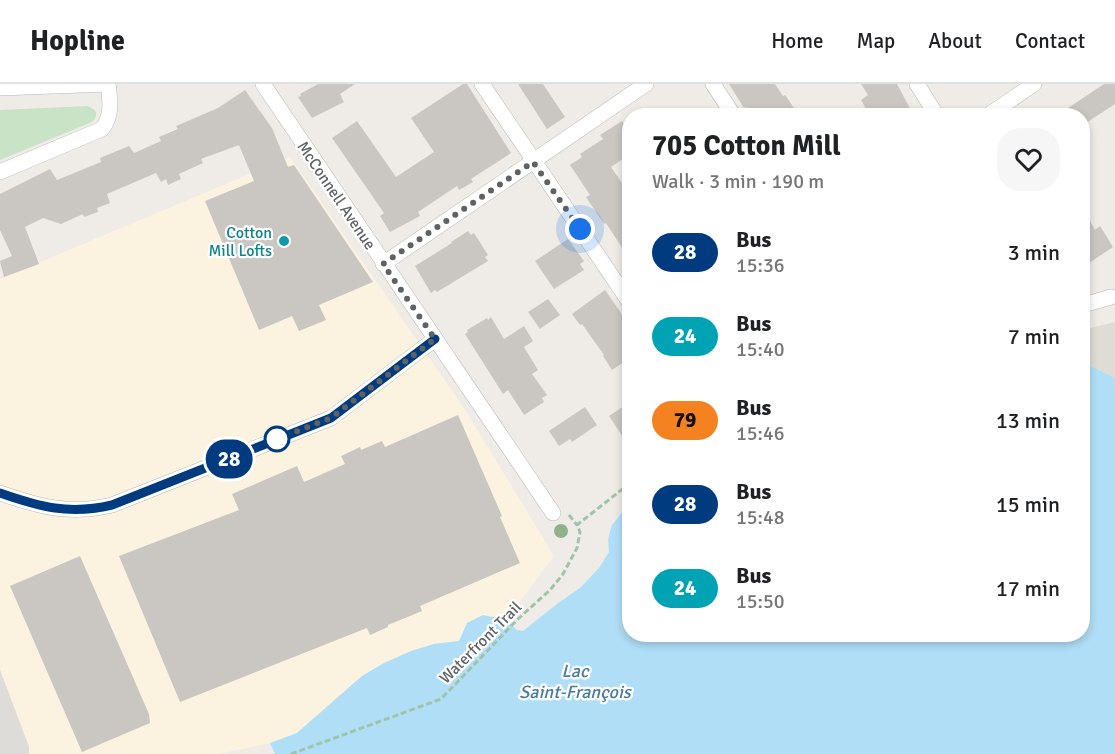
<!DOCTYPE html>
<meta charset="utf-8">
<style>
body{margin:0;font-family:Signika,sans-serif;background:#f6f6f6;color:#202124;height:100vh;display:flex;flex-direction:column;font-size:22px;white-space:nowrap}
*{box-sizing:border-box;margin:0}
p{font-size:20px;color:#757577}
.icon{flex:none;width:33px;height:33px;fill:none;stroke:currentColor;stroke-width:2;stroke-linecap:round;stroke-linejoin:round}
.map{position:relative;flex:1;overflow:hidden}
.panel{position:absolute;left:622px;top:24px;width:468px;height:534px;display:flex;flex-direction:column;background:#fff;border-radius:24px;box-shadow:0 3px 9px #0003}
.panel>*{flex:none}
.badge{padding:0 12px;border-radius:20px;font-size:21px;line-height:39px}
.you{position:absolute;width:30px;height:30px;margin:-15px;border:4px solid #fff;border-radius:50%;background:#1a73e8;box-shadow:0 0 0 9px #1a73e833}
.map>.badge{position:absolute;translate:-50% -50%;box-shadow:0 0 0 3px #fff}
.round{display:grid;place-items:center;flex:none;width:63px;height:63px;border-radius:24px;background:#f6f6f6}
.summary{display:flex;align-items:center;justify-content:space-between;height:102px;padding:0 30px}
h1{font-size:28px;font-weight:800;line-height:45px}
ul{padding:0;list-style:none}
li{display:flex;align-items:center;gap:18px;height:84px;padding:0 30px}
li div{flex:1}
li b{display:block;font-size:22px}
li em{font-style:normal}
li .badge{min-width:66px;font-weight:700;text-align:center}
header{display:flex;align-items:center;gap:36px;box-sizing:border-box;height:84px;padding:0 30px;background:#fff;border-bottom:2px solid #e0e0e0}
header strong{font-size:28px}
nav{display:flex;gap:33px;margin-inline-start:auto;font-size:21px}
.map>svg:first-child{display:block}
.commercial{fill:#fbf2e0}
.industrial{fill:#dedcd9}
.education{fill:#dfdbd5}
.green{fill:#c9e3c6}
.water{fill:#b0def6}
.building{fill:#cac7c3}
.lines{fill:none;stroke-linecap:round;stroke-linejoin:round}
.street-casing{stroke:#b4b7ba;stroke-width:16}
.path{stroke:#a0c4a7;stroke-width:3;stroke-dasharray:6 3;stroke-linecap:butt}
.street{stroke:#fff;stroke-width:15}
.tree{fill:#90b28b}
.line-casing{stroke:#fff;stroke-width:14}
.line{stroke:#003b80;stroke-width:9}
.walk{stroke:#5e6265;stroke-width:6;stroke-dasharray:0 10.8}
.culture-dot{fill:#0f9aa8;stroke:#fff;stroke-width:2}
.stop-dot{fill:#fff;stroke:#003b80;stroke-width:3}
.labels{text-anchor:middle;stroke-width:4.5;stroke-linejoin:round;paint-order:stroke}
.street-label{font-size:16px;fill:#5e6265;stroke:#fff}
.culture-label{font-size:16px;fill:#0d838f;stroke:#fff;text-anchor:end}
.water-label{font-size:18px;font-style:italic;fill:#4a7b9f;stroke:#fff}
</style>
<header>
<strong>Hopline</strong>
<nav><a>Home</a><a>Map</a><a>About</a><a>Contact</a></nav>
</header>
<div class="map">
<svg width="1115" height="670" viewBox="0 0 1115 670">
<rect width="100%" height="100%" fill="#efece7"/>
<path class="commercial" d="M290,73l174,251 90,148 -48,64h-7l-6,-4 -26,7 -8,18 -25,3 -72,32 -65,57 -27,10 -51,11h-190v-8l-29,-76v-391z"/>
<path class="industrial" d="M0,586l29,77v7h-29z"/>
<path class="education" d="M1115,238v56l-32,-16v-32z"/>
<path class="green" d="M88,22l7,4c2,5 1,8 -3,12l-92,38v-50z"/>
<path class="water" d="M1083,278l32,16v376h-840l-5,-11 27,-10 65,-57 22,-13 27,-12 23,-7 25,-3 8,-18 16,-8 23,5 11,10 6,1 34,-27 24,-17 18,-19 10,-16 -1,-13 4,-14 18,-22v131h453z"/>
<path class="building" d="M318,0h37l-15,10 4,8 -32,16 -14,-21 3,-1 -1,-2z
M463,0h4l44,69 -40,26 2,3 -14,8 -2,-4 -39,26 2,4 -30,16 -10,-16 4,-3 -52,-75 25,-17 39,56 38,-25 -23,-34z
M518,0h25l22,33 -18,12z
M729,0h46l8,12 2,-1 9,13 -11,8h-32l-5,-9 -2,1z
M861,0h36l17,32h-44l-9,-16 7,-5z
M1104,0h11v20l-32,21v-9h-27z
M245,6l27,38 16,39 6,-2 79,117 -54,23 7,15 -27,11 -7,-15 -33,14 -54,-129 49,-20 -15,-36 -38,14 2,4 -24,11 2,5 -13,6 -2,-6 -5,3 -5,-9 -49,21 3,9 -13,5 1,4 -14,5 -1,-3 -22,10 -18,-6 -18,9 14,37 -35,13 -4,-16 12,-5 -12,-26v-36l50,-25 7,11 44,-18 -1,-4 29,-12 5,7 27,-12 -2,-4 19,-8 -2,-3 42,-18z
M622,37l8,12v21l-19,13 19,28v65l-24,-37 -2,1 -18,-27 4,-2 -20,-30 12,-8 -2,-3 23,-15 -3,-4z
M1083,125l12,21 5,-4 13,21 -30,20z
M468,147l3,4 3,-2 14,22 -3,2 3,4 -51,31 -2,-2 -4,3 -16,-27 37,-23 -1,-1z
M568,155l16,22 -4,3 4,6 -30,19 -19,-28z
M605,206l25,36v32l-18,12 -9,-14 1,-1 -22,-31 -2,1 -8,-11z
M548,215l12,16 -20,14 -12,-17z
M491,233l13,22 20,-13 9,15 -9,6 14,23 -6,4 15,21 -5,3 2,4 -20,13 -16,-25 -5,4 -38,-60 3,-2 -1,-2 20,-12 1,2z
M630,318v46l-21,-32z
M585,323l12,18 -25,17 -2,-3 -11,7 -10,-15z
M458,331l44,101 -2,1 20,46 -100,43 2,5 -34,14v2l-18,8 -3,-7 -187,74 -61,-146 120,-46 -7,-16 65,-28 7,16 41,-18 -4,-8 19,-9 1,3 21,-9 3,6z
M80,472l69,158 1,9 -68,29 -72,-166z"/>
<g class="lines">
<g class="street-casing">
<path id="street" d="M263,0l290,429
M482,0l148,219
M713,0l21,32
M917,0l20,32
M0,4l107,-4
M987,32l47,-32
M0,88l102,-43c11,-14 8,-29 6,-45
M383,180l263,-180
M1083,221l28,-8
M0,409c40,14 70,22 112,12l219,-87 104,-79"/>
</g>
<path class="path" d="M569,431l8,10
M291,670l150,-55 77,-80 32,-29 13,-16 14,-26 3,-16 -3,-7 53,-42"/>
<use href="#street" class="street"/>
</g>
<circle class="tree" cx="561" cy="447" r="7"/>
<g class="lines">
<g class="line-casing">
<path id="line" d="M0,409c40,14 69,22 112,12l219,-87 104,-79"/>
</g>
<use href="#line" class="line"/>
<path class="walk" d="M277,355l54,-21 104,-79 -52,-75 150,-102 47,67"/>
</g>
<circle class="culture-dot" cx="284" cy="157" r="6"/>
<circle class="stop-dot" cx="277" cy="355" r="12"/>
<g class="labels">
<g class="street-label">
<text transform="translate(337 111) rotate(56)" y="6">McConnell Avenue</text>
<text transform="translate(480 558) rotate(-45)" y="6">Waterfront Trail</text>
</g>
<g class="culture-label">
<text x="272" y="154">Cotton<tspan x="272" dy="18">Mill Lofts</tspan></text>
</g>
<g class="water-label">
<text x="575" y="593">Lac<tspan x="575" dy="21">Saint-François</tspan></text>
</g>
</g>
</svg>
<div class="you" style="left:580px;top:145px"></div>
<b class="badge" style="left:229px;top:375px;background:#003b80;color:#fff">28</b>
<section class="panel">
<div class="summary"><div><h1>705 Cotton Mill</h1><p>Walk · 3 min · 190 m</p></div><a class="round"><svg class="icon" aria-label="heart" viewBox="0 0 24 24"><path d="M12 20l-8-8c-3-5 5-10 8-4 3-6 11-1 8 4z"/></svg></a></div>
<ul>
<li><span class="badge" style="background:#003b80;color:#fff">28</span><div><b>Bus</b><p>15:36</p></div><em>3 min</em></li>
<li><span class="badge" style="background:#00a3b4;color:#fff">24</span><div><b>Bus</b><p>15:40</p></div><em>7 min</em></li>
<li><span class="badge" style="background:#f58220;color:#111">79</span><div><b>Bus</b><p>15:46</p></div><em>13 min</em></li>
<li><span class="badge" style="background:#003b80;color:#fff">28</span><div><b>Bus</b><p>15:48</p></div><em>15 min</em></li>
<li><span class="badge" style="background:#00a3b4;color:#fff">24</span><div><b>Bus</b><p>15:50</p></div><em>17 min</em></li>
</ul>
</section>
</div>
